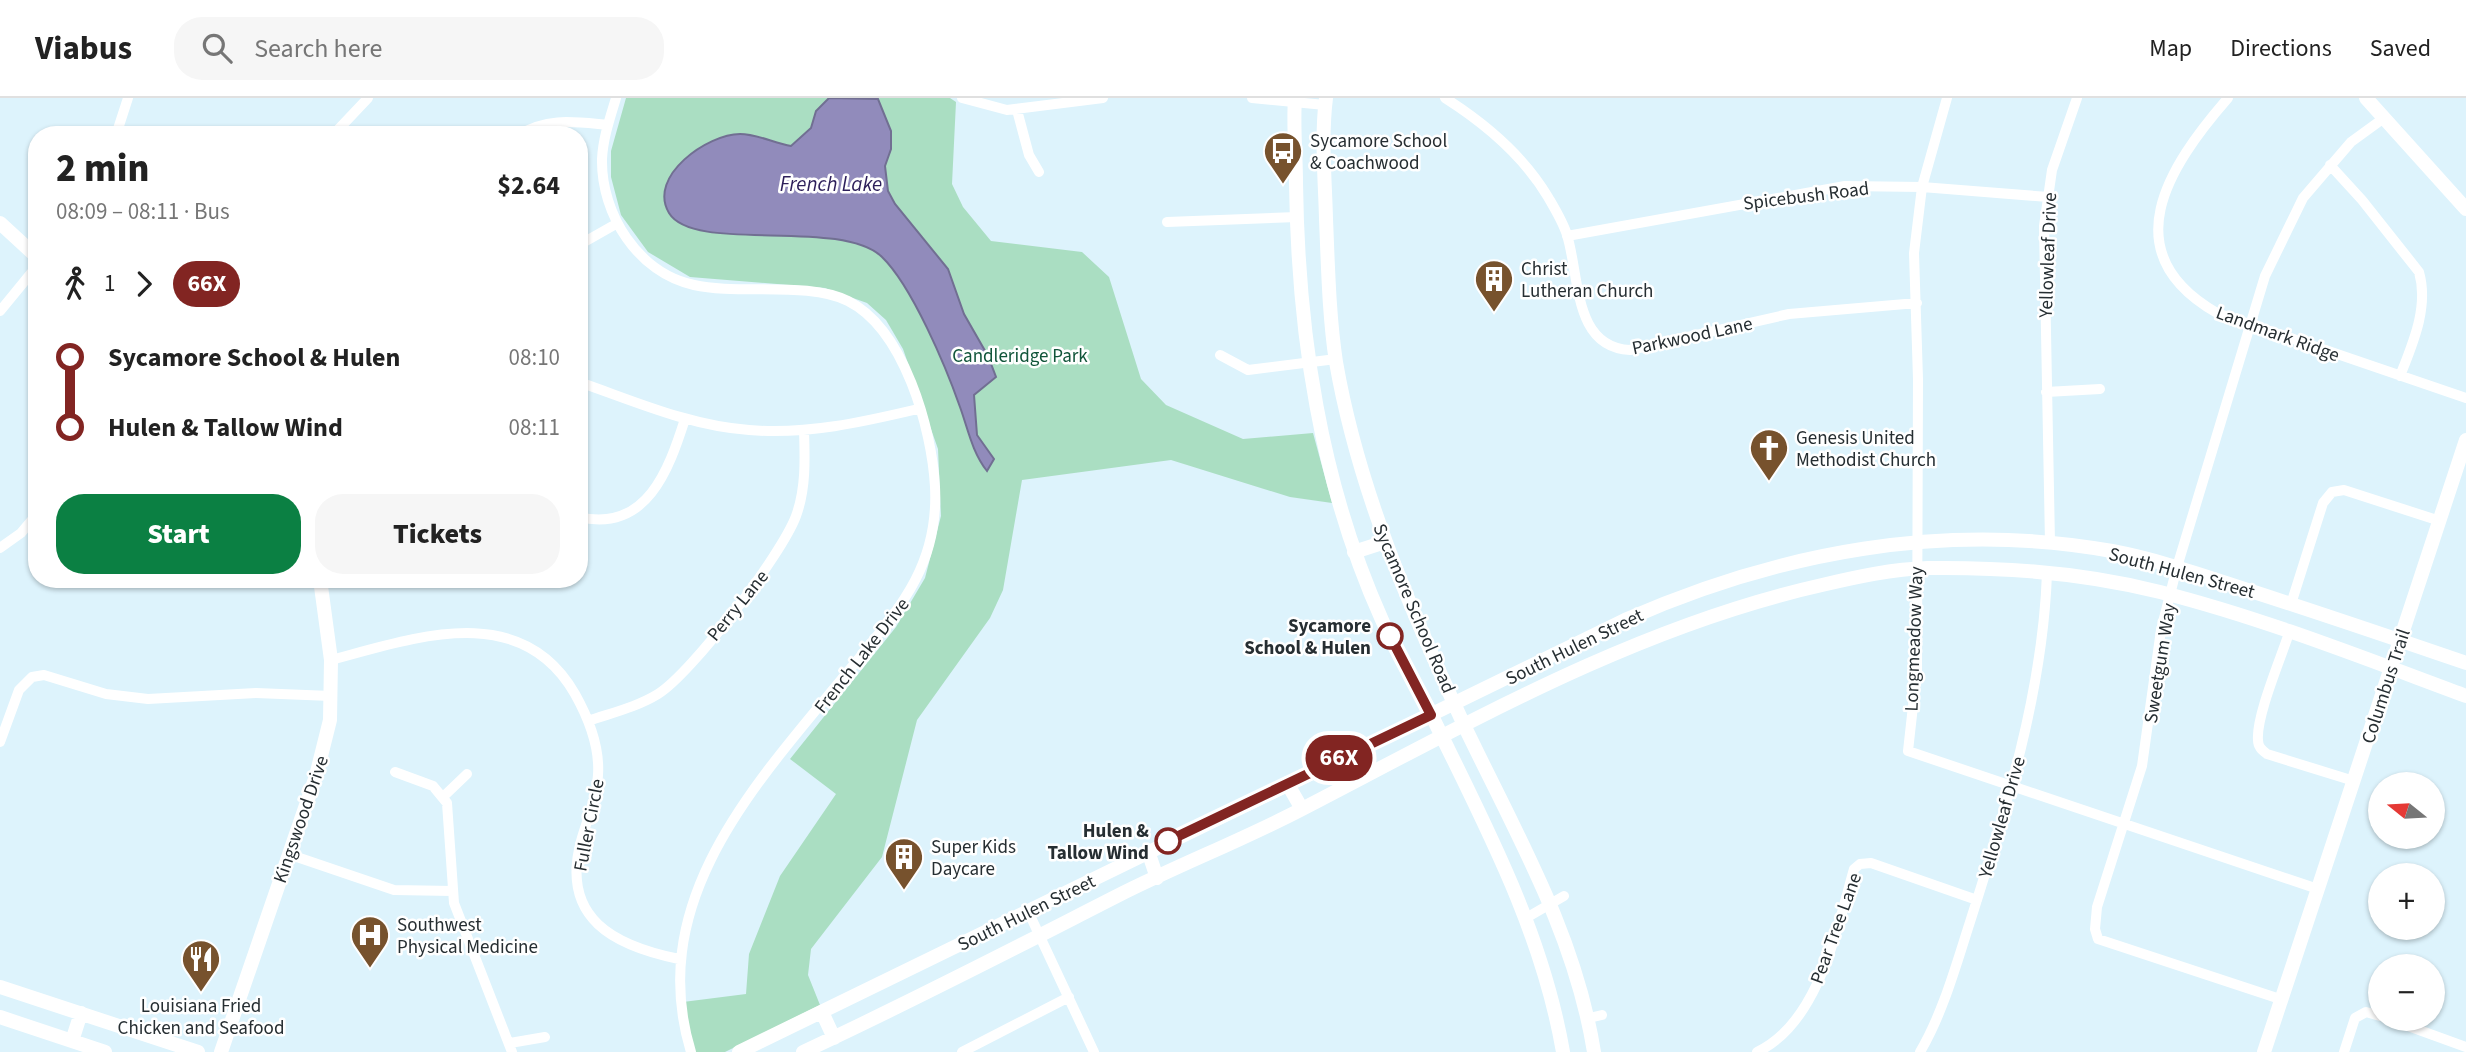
<!DOCTYPE html>
<meta charset="utf-8">
<style>
body{margin:0;font-family:"Source Sans 3",sans-serif;background:#f6f6f6;color:#222;height:100vh;display:flex;flex-direction:column;font-size:26px;white-space:nowrap}
*{box-sizing:border-box;margin:0}
p{font-size:23px;color:#767676}
.icon{flex:none;width:38px;height:38px;fill:none;stroke:currentColor;stroke-width:2;stroke-linecap:round;stroke-linejoin:round}
.map{position:relative;flex:1;overflow:hidden}
.side{position:absolute;left:28px;top:28px;width:560px;height:462px;display:flex;flex-direction:column;background:#fff;border-radius:28px;box-shadow:0 2px 5px #0004}
.side>*{flex:none}
.badge{padding:0 14px;border-radius:23px;font-size:24px;line-height:46px}
.needle{width:46px;rotate:288deg}
.buttons{position:absolute;left:2368px;top:674px;display:grid;gap:14px}
.buttons a{display:grid;place-items:center;width:77px;height:77px;border-radius:50%;background:#fff;box-shadow:0 2px 5px #0004;font-size:35px}
.map>.badge{position:absolute;translate:-50% -50%;box-shadow:0 0 0 4px #fff}
.legs{display:flex;align-items:center;gap:10px;height:77px;padding:0 28px;font-size:23px}
.legs p{margin-inline-start:auto}
.summary{display:flex;align-items:center;justify-content:space-between;height:119px;padding:0 28px}
h1{font-size:38px;font-weight:800;line-height:52px}
.action{display:flex;gap:14px;margin-top:auto;padding:14px 28px}
.action a{flex:1;height:80px;border-radius:28px;background:#0b8043;color:#fff;font-size:28px;font-weight:800;line-height:80px;text-align:center}
.action a+a{background:#f6f6f6;color:#222}
ul{padding:0 28px;list-style:none}
li{display:flex;align-items:center;gap:24px;height:70px;font-size:26px}
li i{display:grid;place-items:center;width:10px;height:100%;margin:0 9px;background:currentColor}
li i::after{content:'';width:18px;height:18px;margin:-9px;border:5px solid;border-radius:50%;background:#fff}
li p{margin-inline-start:auto}
li:first-child i{background:linear-gradient(#0000 50%,currentColor 0)}
li:last-child i{background:linear-gradient(currentColor 50%,#0000 0)}
header{display:flex;align-items:center;gap:42px;box-sizing:border-box;height:98px;padding:0 35px;background:#fff;border-bottom:2px solid #e0e0e0}
header strong{font-size:33px}
nav{display:flex;gap:38px;margin-inline-start:auto;font-size:24px}
.search{width:490px;height:63px;background:#f6f6f6;display:flex;align-items:center;gap:18px;box-sizing:border-box;padding:0 24px;border-radius:28px;color:#767676;font-size:26px}
.map>svg:first-child{display:block}
.green{fill:#aadec2}
.water{fill:#918bbb;stroke:#716f92;stroke-width:2}
.lines{fill:none;stroke-linecap:round;stroke-linejoin:round}
.street{stroke:#fff;stroke-width:10}
.secondary{stroke:#fff;stroke-width:14}
.line-1-casing{stroke:#fff;stroke-width:16}
.line-1{stroke:#822522;stroke-width:10}
.stop-1-dot{fill:#fff;stroke:#822522;stroke-width:3.5}
.labels{text-anchor:middle;stroke-width:5;stroke-linejoin:round;paint-order:stroke}
.poi-label{font-size:19px;fill:#262e32;stroke:#fff;text-anchor:start}
.street-label{font-size:19px;fill:#262e32;stroke:#fff}
.park-label{font-size:19px;fill:#11553a;stroke:#fff}
.stop-label{font-size:19px;font-weight:bold;fill:#262e32;stroke:#fff;text-anchor:end}
.water-label{font-size:21px;font-style:italic;fill:#2d1f5a;stroke:#fff}
</style>
<header>
<strong>Viabus</strong>
<div class="search"><svg class="icon" aria-label="search" viewBox="0 0 24 24"><circle cx="10" cy="10" r="6"/><path d="M15 15l6 6"/></svg>Search here</div>
<nav><a>Map</a><a>Directions</a><a>Saved</a></nav>
</header>
<div class="map">
<svg width="2466" height="954" viewBox="0 0 2466 954">
<rect width="100%" height="100%" fill="#ddf3fc"/>
<path class="green" d="M626,0h324l6,4 -4,82 11,23 28,34 91,11 27,25 32,102 25,26 77,34 70,-6 19,70 -42,-6 -119,-37 -149,20 -19,110 -13,28 -73,102 -35,137 -71,92 -3,26 12,30 -95,47h-30l-12,-50 63,-8 3,-40 31,-78 56,-82 -46,-35 106,-132 29,-49 16,-62 -3,-67 -35,-100 -17,-29 -19,-17 -42,-15 -135,-11 -42,-25 -27,-37 -10,-38v-26z"/>
<path class="water" d="M829,0l49,1 13,32v18l-6,17 3,25 7,13 53,65 16,45 24,42 8,21 -22,18 3,40 17,24 -7,12c-15,-19 -19,-42 -27,-64 -14,-40 -48,-121 -78,-150 -42,-40 -188,-3 -213,-44 -22,-37 39,-79 71,-79 17,0 34,9 51,12l20,-18 5,-17z"/>
<g class="lines">
<path class="street" d="M616,0c-6,20 -13,40 -14,61 -1,55 36,114 92,126 44,10 115,-4 154,16 56,28 84,128 87,186 4,77 -34,120 -80,176 -91,112 -212,232 -164,389
M962,0l45,12 96,-12
M1252,0l73,7
M1445,0c41,26 78,57 103,99 7,12 15,25 19,38 13,42 6,112 63,115l159,-36 128,-11
M1947,0l-25,89 -8,66 4,126 -1,291 -9,81 410,138
M2228,0c-60,69 -116,155 -11,215l249,85
M1017,12l12,45 10,17
M116,37l12,-37
M333,37l35,-37
M519,37c29,-18 56,-13 89,-10
M2330,67l32,35 57,72c10,35 -6,71 -19,104
M1167,124l130,-5
M1567,138l278,-50 77,1 126,10
M579,147l37,-21
M0,213l37,-45
M1220,257l28,15 88,-11
M579,284c55,19 111,44 170,48 57,5 114,-8 169,-21
M2046,294l54,-3
M579,419c68,16 90,-48 106,-98
M2050,445l-6,-317 8,-56 25,-72
M0,450l21,-15 16,-19
M2291,506l32,-101 9,-11 12,-2 96,31
M2289,535c-8,25 -33,83 -31,107 0,7 4,10 9,14l87,27
M331,562c83,-22 190,-61 244,34 14,25 25,52 23,81 -1,23 -11,44 -17,66 -21,78 34,105 98,118
M588,623c23,-8 49,-14 70,-27 34,-21 124,-140 138,-178 10,-27 9,-57 8,-85
M0,644l19,-52 13,-13 12,-2 62,19 42,5 108,-6 75,3
M395,674l38,14 14,17 7,100 58,149
M444,698l23,-22
M288,756l106,36 59,1
M1028,813l66,141
M1526,820l38,-22
M2280,901l-182,-60 -3,-10 2,-22 45,-141 19,-136 16,-63 88,-291 38,-78 48,-56 33,-24
M1589,920l13,-3
M2386,920l80,29
M510,945l35,-6
M962,954l107,-55
M1757,954c62,-29 80,-124 97,-183l6,-5 11,-1 106,37
M1920,954c23,-39 36,-87 50,-130 36,-113 73,-230 77,-349
M2344,954l11,-34 11,-6 14,4"/>
<path class="secondary" d="M1295,0c-2,28 1,57 1,85 2,150 24,299 86,437 14,32 33,62 49,94 53,109 111,216 132,338
M1326,0c-5,40 -1,81 0,121 2,47 3,97 10,143 22,127 74,247 128,363 51,107 111,208 130,327
M2366,0l100,111
M0,125l37,34
M1354,454l31,-10
M1287,685l15,26
M1148,753l9,27
M0,889l198,65
M822,914l12,26
M0,919l105,35
M72,943l9,-28
M221,954l95,-276 14,-56 1,-60 -11,-81
M739,954l886,-432c154,-68 320,-99 487,-69 48,9 95,26 142,41 71,23 142,47 212,71
M803,954c106,-49 210,-103 314,-156 61,-31 126,-56 187,-88 166,-86 334,-182 518,-223 34,-8 70,-16 106,-17 77,-1 157,5 232,24 103,26 206,67 306,104
M2264,954l202,-612"/>
</g>
<g class="lines">
<g class="line-1-casing">
<path id="line-1" d="M1168,743l263,-126 -41,-79"/>
</g>
<use href="#line-1" class="line-1"/>
</g>
<defs>
<g id="bus-pin" transform="scale(2.0125)"><path d="M0 17L-7.5 6A9.5 9.5 0 1 1 7.5 6Z" fill="#77522d" stroke="#fff"/><path d="M-5-6H5V4H4V6H2V4H-2V6H-4V4H-5ZM-3.5-4V0h7V-4ZM-3.5 1.2v1.5H-2V1.2ZM2 1.2v1.5H3.5V1.2Z" fill="#fff"/></g>
<g id="building-pin" transform="scale(2.0125)"><path d="M0 17L-7.5 6A9.5 9.5 0 1 1 7.5 6Z" fill="#77522d" stroke="#fff"/><path d="M-4-6H4V6H1V3H-1V6H-4ZM-2.5-4.3h1.7v1.8h-1.7ZM.8-4.3h1.7v1.8H.8ZM-2.5-1h1.7V.8h-1.7ZM.8-1h1.7V.8H.8Z" fill="#fff"/></g>
<g id="church-pin" transform="scale(2.0125)"><path d="M0 17L-7.5 6A9.5 9.5 0 1 1 7.5 6Z" fill="#77522d" stroke="#fff"/><path d="M-1.2-6h2.4v3.5h3.3v2.4h-3.3V6h-2.4V-.1h-3.3v-2.4h3.3Z" fill="#fff"/></g>
<g id="hospital-pin" transform="scale(2.0125)"><path d="M0 17L-7.5 6A9.5 9.5 0 1 1 7.5 6Z" fill="#77522d" stroke="#fff"/><path d="M-5-5h3v3.5h4V-5h3V5h-3V1.5h-4V5h-3Z" fill="#fff"/></g>
<g id="restaurant-pin" transform="scale(2.0125)"><path d="M0 17L-7.5 6A9.5 9.5 0 1 1 7.5 6Z" fill="#77522d" stroke="#fff"/><path d="M-5-6h1v4h1v-4h1v4h1v-4h1v5L-1.5 .5V6h-2V.5L-5-1ZM5-6V6H3V1.5H1.5Q1.5-4 5-6Z" fill="#fff"/></g>
</defs>
<g fill-rule="evenodd">
<use href="#bus-pin" x="1283" y="53"/>
<use href="#building-pin" x="1494" y="181"/>
<use href="#church-pin" x="1769" y="350"/>
<use href="#building-pin" x="904" y="759"/>
<use href="#hospital-pin" x="370" y="837"/>
<use href="#restaurant-pin" x="201" y="861"/>
</g>
<g class="stop-1-dot">
<circle cx="1390" cy="538" r="12"/>
<circle cx="1168" cy="743" r="12"/>
</g>
<g class="labels">
<g class="poi-label">
<text x="1310" y="49">Sycamore School<tspan x="1310" dy="22">&amp; Coachwood</tspan></text>
<text x="1521" y="177">Christ<tspan x="1521" dy="22">Lutheran Church</tspan></text>
<text x="1796" y="346">Genesis United<tspan x="1796" dy="22">Methodist Church</tspan></text>
<text x="931" y="755">Super Kids<tspan x="931" dy="22">Daycare</tspan></text>
<text x="397" y="833">Southwest<tspan x="397" dy="22">Physical Medicine</tspan></text>
<text x="201" y="914" text-anchor="middle">Louisiana Fried<tspan x="201" dy="22">Chicken and Seafood</tspan></text>
</g>
<g class="street-label">
<text transform="translate(1806 97) rotate(-7)" y="7">Spicebush Road</text>
<text transform="translate(2047 157) rotate(-88)" y="7">Yellowleaf Drive</text>
<text transform="translate(2278 235) rotate(20)" y="7">Landmark Ridge</text>
<text transform="translate(1692 237) rotate(-12)" y="7">Parkwood Lane</text>
<text transform="translate(2182 474) rotate(15)" y="7">South Hulen Street</text>
<text transform="translate(737 507) rotate(-51)" y="7">Perry Lane</text>
<text transform="translate(1415 510) rotate(67)" y="7">Sycamore School Road</text>
<text transform="translate(1913 541) rotate(-88)" y="7">Longmeadow Way</text>
<text transform="translate(1574 548) rotate(-26)" y="7">South Hulen Street</text>
<text transform="translate(861 557) rotate(-52)" y="7">French Lake Drive</text>
<text transform="translate(2159 565) rotate(-81)" y="7">Sweetgum Way</text>
<text transform="translate(2385 588) rotate(-72)" y="7">Columbus Trail</text>
<text transform="translate(2001 719) rotate(-74)" y="7">Yellowleaf Drive</text>
<text transform="translate(300 721) rotate(-71)" y="7">Kingswood Drive</text>
<text transform="translate(588 727) rotate(-79)" y="7">Fuller Circle</text>
<text transform="translate(1026 814) rotate(-26)" y="7">South Hulen Street</text>
<text transform="translate(1835 830) rotate(-70)" y="7">Pear Tree Lane</text>
</g>
<g class="park-label">
<text x="1020" y="264">Candleridge Park</text>
</g>
<g class="stop-label">
<text x="1371" y="534">Sycamore<tspan x="1371" dy="22">School &amp; Hulen</tspan></text>
<text x="1149" y="739">Hulen &amp;<tspan x="1149" dy="22">Tallow Wind</tspan></text>
</g>
<g class="water-label">
<text x="831" y="93">French Lake</text>
</g>
</g>
</svg>
<div class="buttons">
<a><svg class="needle" viewBox="-14 -14 28 28"><path d="M0-13l5 13h-10z" fill="#e53935"/><path d="M0 13l5-13h-10z" fill="#767676"/></svg></a>
<a>+</a>
<a>−</a>
</div>
<b class="badge" style="left:1339px;top:660px;background:#822522;color:#fff">66X</b>
<section class="side">
<div class="summary"><div><h1>2 min</h1><p>08:09 – 08:11 · Bus</p></div><b>$2.64</b></div>
<div class="legs"><svg class="icon" aria-label="walk" viewBox="0 0 24 24"><circle cx="13" cy="4" r="2"/><path d="M13 8l-2 6 4 7M11 14l-3 7M7 12l3-4h3l4 4"/></svg>1<svg class="icon" aria-label="forward" viewBox="0 0 24 24"><path d="M9 5l7 7-7 7"/></svg><b class="badge" style="background:#822522;color:#fff">66X</b></div>
<ul>
<li><i style="color:#822522"></i><b>Sycamore School &amp; Hulen</b><p>08:10</p></li>
<li><i style="color:#822522"></i><b>Hulen &amp; Tallow Wind</b><p>08:11</p></li>
</ul>
<div class="action"><a>Start</a><a>Tickets</a></div>
</section>
</div>
